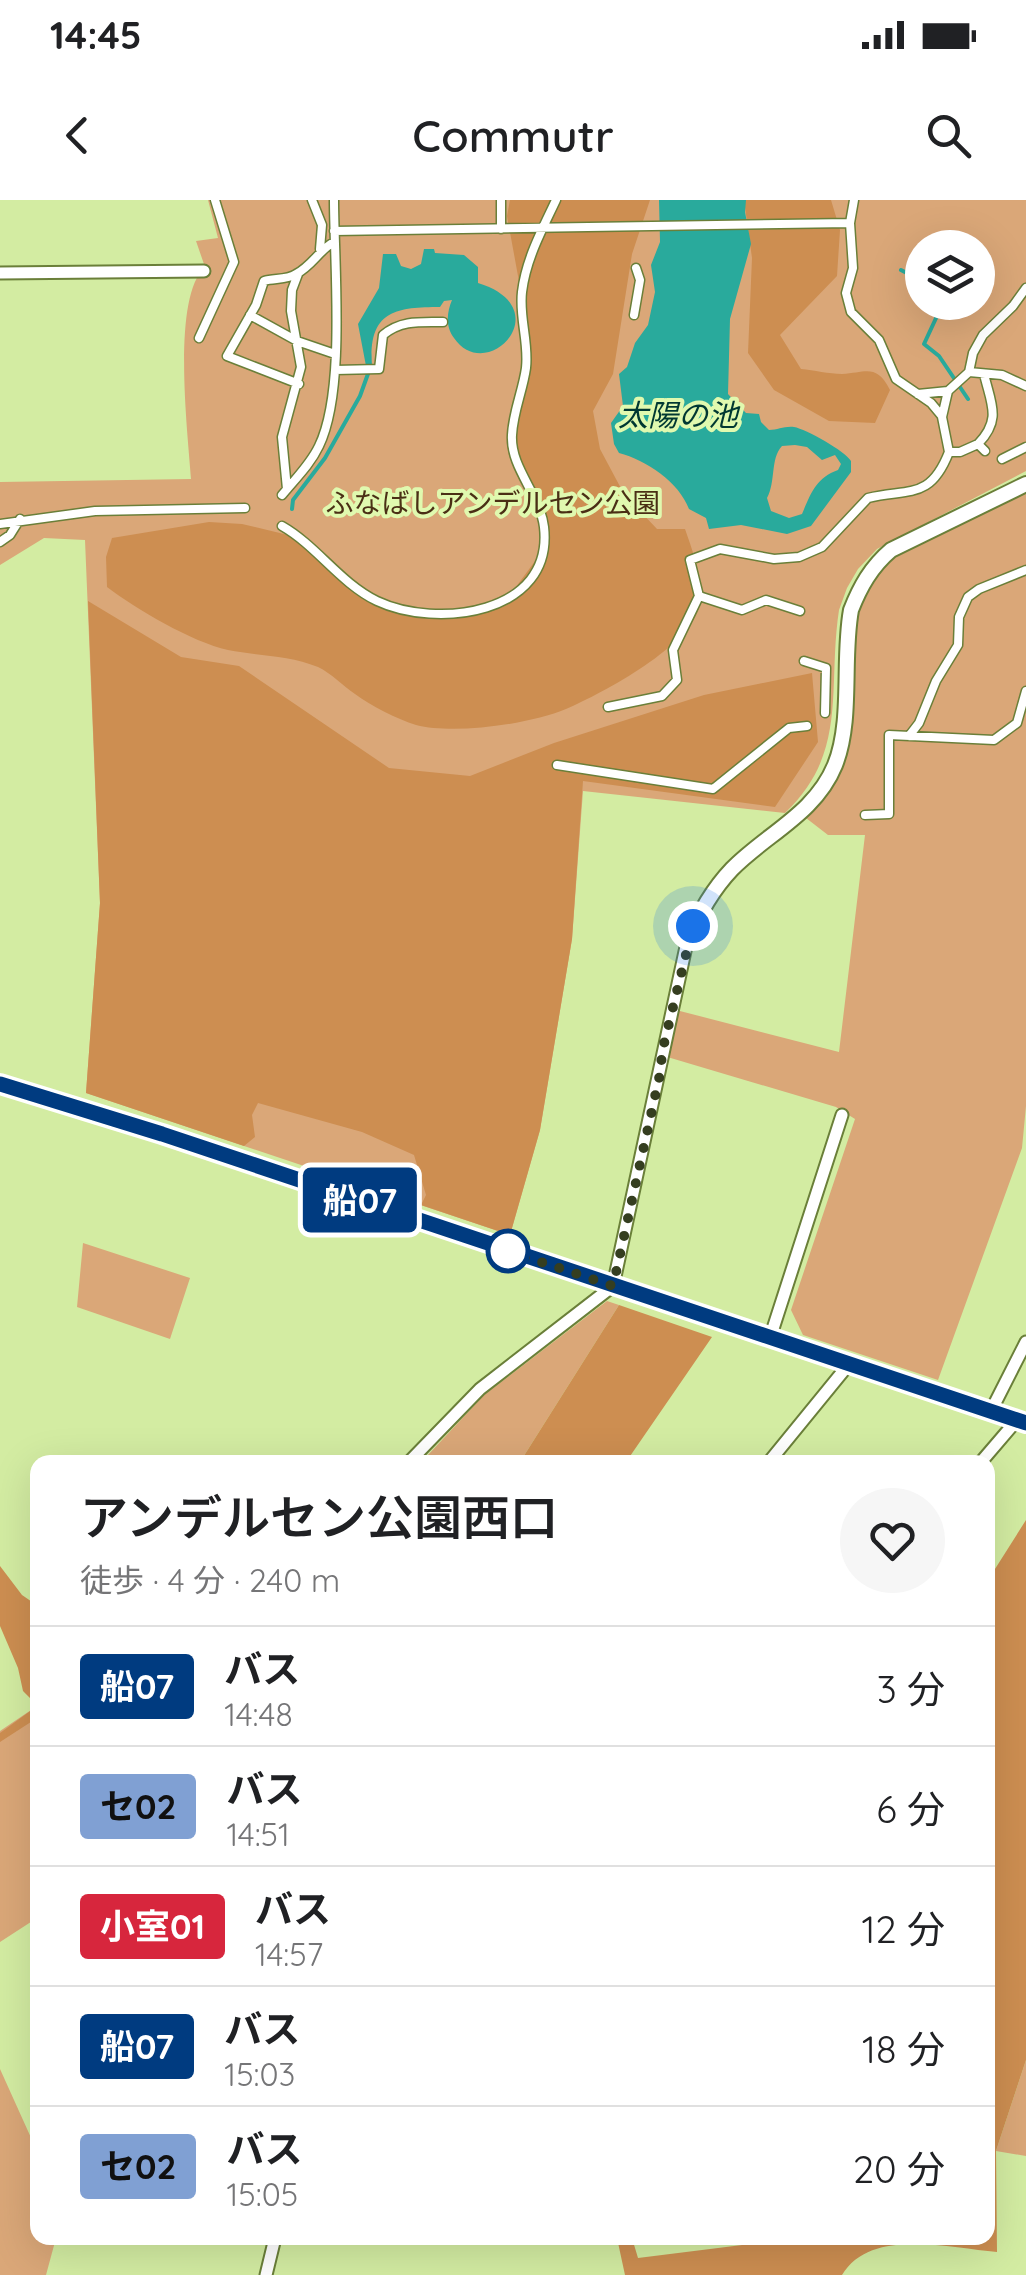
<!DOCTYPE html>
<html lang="ja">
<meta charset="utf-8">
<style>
body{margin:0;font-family:Quicksand,"Noto Sans JP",sans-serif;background:#f6f6f6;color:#202124;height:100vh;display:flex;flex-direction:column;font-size:38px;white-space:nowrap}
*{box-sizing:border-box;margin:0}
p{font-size:32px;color:#757577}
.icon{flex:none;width:55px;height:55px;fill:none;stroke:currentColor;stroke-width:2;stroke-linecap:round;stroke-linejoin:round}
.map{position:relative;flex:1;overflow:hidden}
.sheet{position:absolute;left:30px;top:1255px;width:965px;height:790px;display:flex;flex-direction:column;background:#fff;border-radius:20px;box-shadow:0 10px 40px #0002}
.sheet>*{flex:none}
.badge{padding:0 20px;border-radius:8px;font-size:35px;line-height:65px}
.tools{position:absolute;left:905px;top:30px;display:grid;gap:20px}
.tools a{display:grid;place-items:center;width:90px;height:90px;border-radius:50%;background:#fff;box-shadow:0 10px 40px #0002;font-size:50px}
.you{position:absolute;width:50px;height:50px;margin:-25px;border:8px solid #fff;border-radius:50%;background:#1a73e8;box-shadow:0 0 0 15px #1a73e833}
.map>.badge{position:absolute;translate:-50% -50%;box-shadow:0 0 0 5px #fff}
.round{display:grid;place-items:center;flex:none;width:105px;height:105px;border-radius:52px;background:#f6f6f6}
.head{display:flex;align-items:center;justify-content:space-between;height:170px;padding:0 50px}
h1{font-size:48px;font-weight:600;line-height:75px}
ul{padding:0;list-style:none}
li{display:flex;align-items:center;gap:30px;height:120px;padding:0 50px;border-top:2px solid #e0e0e0}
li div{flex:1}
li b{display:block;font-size:38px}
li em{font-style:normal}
li .badge{min-width:110px;font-weight:700;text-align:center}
.status{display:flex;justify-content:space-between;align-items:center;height:70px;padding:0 50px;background:#fff;direction:ltr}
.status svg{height:28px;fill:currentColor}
header{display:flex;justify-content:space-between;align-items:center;height:130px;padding:0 50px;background:#fff;font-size:45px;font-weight:600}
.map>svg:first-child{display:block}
.green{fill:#daa778;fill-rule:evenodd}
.forest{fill:#cd8e51}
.water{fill:#29aa9c;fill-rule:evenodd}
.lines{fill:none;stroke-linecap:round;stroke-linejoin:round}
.stream{stroke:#29aa9c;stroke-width:4}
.pedestrian-casing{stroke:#6a7f39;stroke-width:11}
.minor-casing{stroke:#6a7f39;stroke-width:15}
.tertiary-casing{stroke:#6a7f39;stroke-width:18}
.secondary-casing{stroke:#6a7f39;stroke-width:19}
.pedestrian{stroke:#fff;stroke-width:8}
.minor{stroke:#fff;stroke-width:11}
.tertiary{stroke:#fff;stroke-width:14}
.secondary{stroke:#fff;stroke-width:15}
.line-casing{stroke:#fff;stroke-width:22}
.line{stroke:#003b80;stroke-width:15}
.walk{stroke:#353e20;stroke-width:10;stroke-dasharray:0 18}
.stop-dot{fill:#fff;stroke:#003b80;stroke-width:5}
.labels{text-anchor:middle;stroke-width:8;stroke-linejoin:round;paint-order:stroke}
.park-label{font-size:28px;fill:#4a2f15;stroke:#e0f9af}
.water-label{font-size:30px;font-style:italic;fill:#003832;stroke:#e0f9af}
</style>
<div class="status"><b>14:45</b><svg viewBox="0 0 49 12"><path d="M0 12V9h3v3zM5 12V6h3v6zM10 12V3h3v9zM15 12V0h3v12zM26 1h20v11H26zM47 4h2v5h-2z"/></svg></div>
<header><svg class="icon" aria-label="back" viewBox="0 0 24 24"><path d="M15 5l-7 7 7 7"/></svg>Commutr<svg class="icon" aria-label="search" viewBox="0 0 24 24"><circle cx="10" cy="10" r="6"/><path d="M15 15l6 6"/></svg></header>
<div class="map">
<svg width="1026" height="2075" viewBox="0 0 1026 2075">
<rect width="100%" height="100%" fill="#d3eca2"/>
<path class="green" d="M208,0h818v271l-149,78 -19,20 -11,19 -8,22c-12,79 10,142 -54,203l-202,-22 -11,148 -32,191 -30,105 -424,-142 14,-190 -15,-363 -41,-2 -44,27v-83l191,-3c-3,-46 -20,-181 14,-212l-9,-26 22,-3zM922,48h56v54h-56z
M1026,291v615l-4,42 -84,232 -135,-45 -12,-25 64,-191 -19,-12 -172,-51 12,-46 163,42 26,-217h-37l-22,-17c84,-85 8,-189 88,-262z
M83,1043l107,35 -20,61 -93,-32z
M607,1101l12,4 -99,157h-84l-8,-7 56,-60z
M37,1506v212l-37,24v-211z
M1026,1860v96l-30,-5z
M0,1869l37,82 1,87h18l-10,37h-46z"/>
<path class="forest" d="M510,0h140l-18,54 -19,120 -20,37 7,38 24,45 33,35h28c8,23 18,50 15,74 -6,42 -97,90 -134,106 -36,15 -111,26 -150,16 -19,-6 -45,-19 -61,-31 -12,-8 -24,-21 -37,-27 -29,-12 -60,-11 -90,-17 -36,-8 -92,-41 -121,-63l-1,-30 6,-19 97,-16 33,2 46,11 82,62 45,16 38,2 57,-20 31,-42 -3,-42 -28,-56 -1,-24 16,-53v-64l-18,-98z
M744,0h87l9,30 -3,46 -57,59 21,34c13,1 28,5 41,5 24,-1 34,-11 48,16l-15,33 -46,-2 -55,-31 -26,-37 4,-95z
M88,401l93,56 58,9 150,102 81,8 84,-33 150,-48 108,-22 6,69 -43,65 -192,-26 -11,158 -32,191 -30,105 -89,-30 5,-10 -12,-40 -52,-23 -104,-29 -6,12 3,22 -11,9 -158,-53 14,-190z
M619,1105l93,32 -86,125h-106z
M1026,1320v540l-30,91 1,101c-48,-4 -126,-25 -155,23h-217l-8,-37h15l6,20 104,-13 24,-7h222v-658z
M0,1366l22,29 16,11 -1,112 -37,24v-9l33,-24 2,-6 -12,-12 -5,-23 -18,-42z"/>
<path class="water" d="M659,0h87l-1,12 6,32 -21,75 -2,75 18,19 13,1 2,8 8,8c9,0 15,-4 25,-3 12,2 51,24 57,34v11l-40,54 -24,8 -46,-9 -32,4 -3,-11 -17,-9c-10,-27 -43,-49 -70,-56l-5,-9 -3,-21 12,-17 -4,-32 8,-7 8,-24 13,-18 7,-33 -4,-27 9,-23zM795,245l12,2 15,13 13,-5 6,9 -3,6c-22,8 -27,23 -36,44l-13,4 -18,-7 -4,-13c9,-16 3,-39 15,-52z
M424,49h10l1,4 29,2 14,12v16c82,25 9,103 -24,55 -9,-12 -7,-26 -2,-38l-8,1 -4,6c-46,0 -72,5 -68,59h-6l-8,-42 21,-36 4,-34h13l5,12 10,3 10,-5z"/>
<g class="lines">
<path class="stream" d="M901,70l21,11
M936,102l1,14 -13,28 15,12 29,43
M292,309l1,-9 32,-42 35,-62 9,-25"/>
<g class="pedestrian-casing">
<path id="pedestrian" d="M312,0l10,25 -2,24
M854,0l-4,23 3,45 -7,25 5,19 28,28 17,39 35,24 10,12
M501,29v-29
M334,31l516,-8
M250,115l47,26 38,13
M634,115l6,-35 -4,-12
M199,138l35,-76 -19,-62
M335,170l44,-1 4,-34c18,-15 37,-13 60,-13
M969,172l33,3 24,11
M984,174c7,30 18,45 -6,70l7,7
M299,184l-72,-28 29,-51 8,-24c10,-3 23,-1 32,-7 16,-8 23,-24 38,-32
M918,194l30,-3
M949,252h11l18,-8
M1002,259l24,-12
M287,289l-5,-52 19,-70 -10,-56 1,-21 6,-16
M282,295c13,-16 28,-30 37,-49 27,-55 15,-182 15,-246
M0,324l95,-13 150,-3
M282,326c35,20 58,57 95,75 59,28 177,14 167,-74 -4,-33 -34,-59 -32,-92 1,-23 11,-45 14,-67 3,-26 -7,-50 -4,-76 4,-33 20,-62 34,-92
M0,342l10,-7 10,-16
M800,411l-34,-11 -24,10 -43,-14 -9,-36 30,-11 54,10 25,-2 23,-10 46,-49c40,-10 62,3 81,-46l-7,-35 6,-26 21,-19 4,-19 10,-18 30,-29 13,-18
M804,461l22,7 -1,45
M608,507l54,-11 15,-16 -4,-30 26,-54
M909,536l10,-13 17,-42 22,-36 1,-28 9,-20 11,-8 47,-19
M557,565l156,24 76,-61 18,-2
M865,615l24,-1v-79l105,5 23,-17 9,-32"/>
</g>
<g class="minor-casing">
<path id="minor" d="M0,73l204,-2
M770,1138l72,-223
M991,1211l35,-69
M409,1262l71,-73 133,-103 74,-344
M769,1262l80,-98
M981,1262l36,-42
M266,2075l9,-37"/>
</g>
<g class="tertiary-casing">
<path id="tertiary" d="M687,742c11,-27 25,-52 45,-73 34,-35 83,-55 103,-104 18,-45 7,-106 16,-155 9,-23 20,-43 40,-60l135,-66"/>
</g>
<g class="secondary-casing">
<path id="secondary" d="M0,884l162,50 864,289"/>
</g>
<use href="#pedestrian" class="pedestrian"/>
<use href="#minor" class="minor"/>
<use href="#tertiary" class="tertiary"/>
<use href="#secondary" class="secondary"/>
</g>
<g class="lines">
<g class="line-casing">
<path id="line" d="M0,884l162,50 864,289"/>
</g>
<use href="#line" class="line"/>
<path class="walk" d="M508,1051l105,35 49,-221 -1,-9 32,-130"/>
</g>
<circle class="stop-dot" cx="508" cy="1051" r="20"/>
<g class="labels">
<g class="park-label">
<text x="493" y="313">ふなばしアンデルセン公園</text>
</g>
<g class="water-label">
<text x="678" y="226">太陽の池</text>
</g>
</g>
</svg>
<div class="tools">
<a><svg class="icon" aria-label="layers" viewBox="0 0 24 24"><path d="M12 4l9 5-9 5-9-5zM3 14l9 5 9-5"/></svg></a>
</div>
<div class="you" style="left:693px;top:726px"></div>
<b class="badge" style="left:360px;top:1000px;background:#003b80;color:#fff">船07</b>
<section class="sheet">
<div class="head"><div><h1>アンデルセン公園西口</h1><p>徒歩 · 4 分 · 240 m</p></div><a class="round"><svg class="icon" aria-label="heart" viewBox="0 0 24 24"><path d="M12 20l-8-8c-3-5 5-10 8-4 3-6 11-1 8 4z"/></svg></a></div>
<ul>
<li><span class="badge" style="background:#003b80;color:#fff">船07</span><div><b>バス</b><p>14:48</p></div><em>3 分</em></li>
<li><span class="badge" style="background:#80a0d3;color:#111">セ02</span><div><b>バス</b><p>14:51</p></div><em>6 分</em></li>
<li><span class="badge" style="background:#d7263d;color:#fff">小室01</span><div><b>バス</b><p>14:57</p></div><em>12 分</em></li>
<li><span class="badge" style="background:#003b80;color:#fff">船07</span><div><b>バス</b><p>15:03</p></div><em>18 分</em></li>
<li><span class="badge" style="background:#80a0d3;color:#111">セ02</span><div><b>バス</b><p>15:05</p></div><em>20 分</em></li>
</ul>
</section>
</div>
